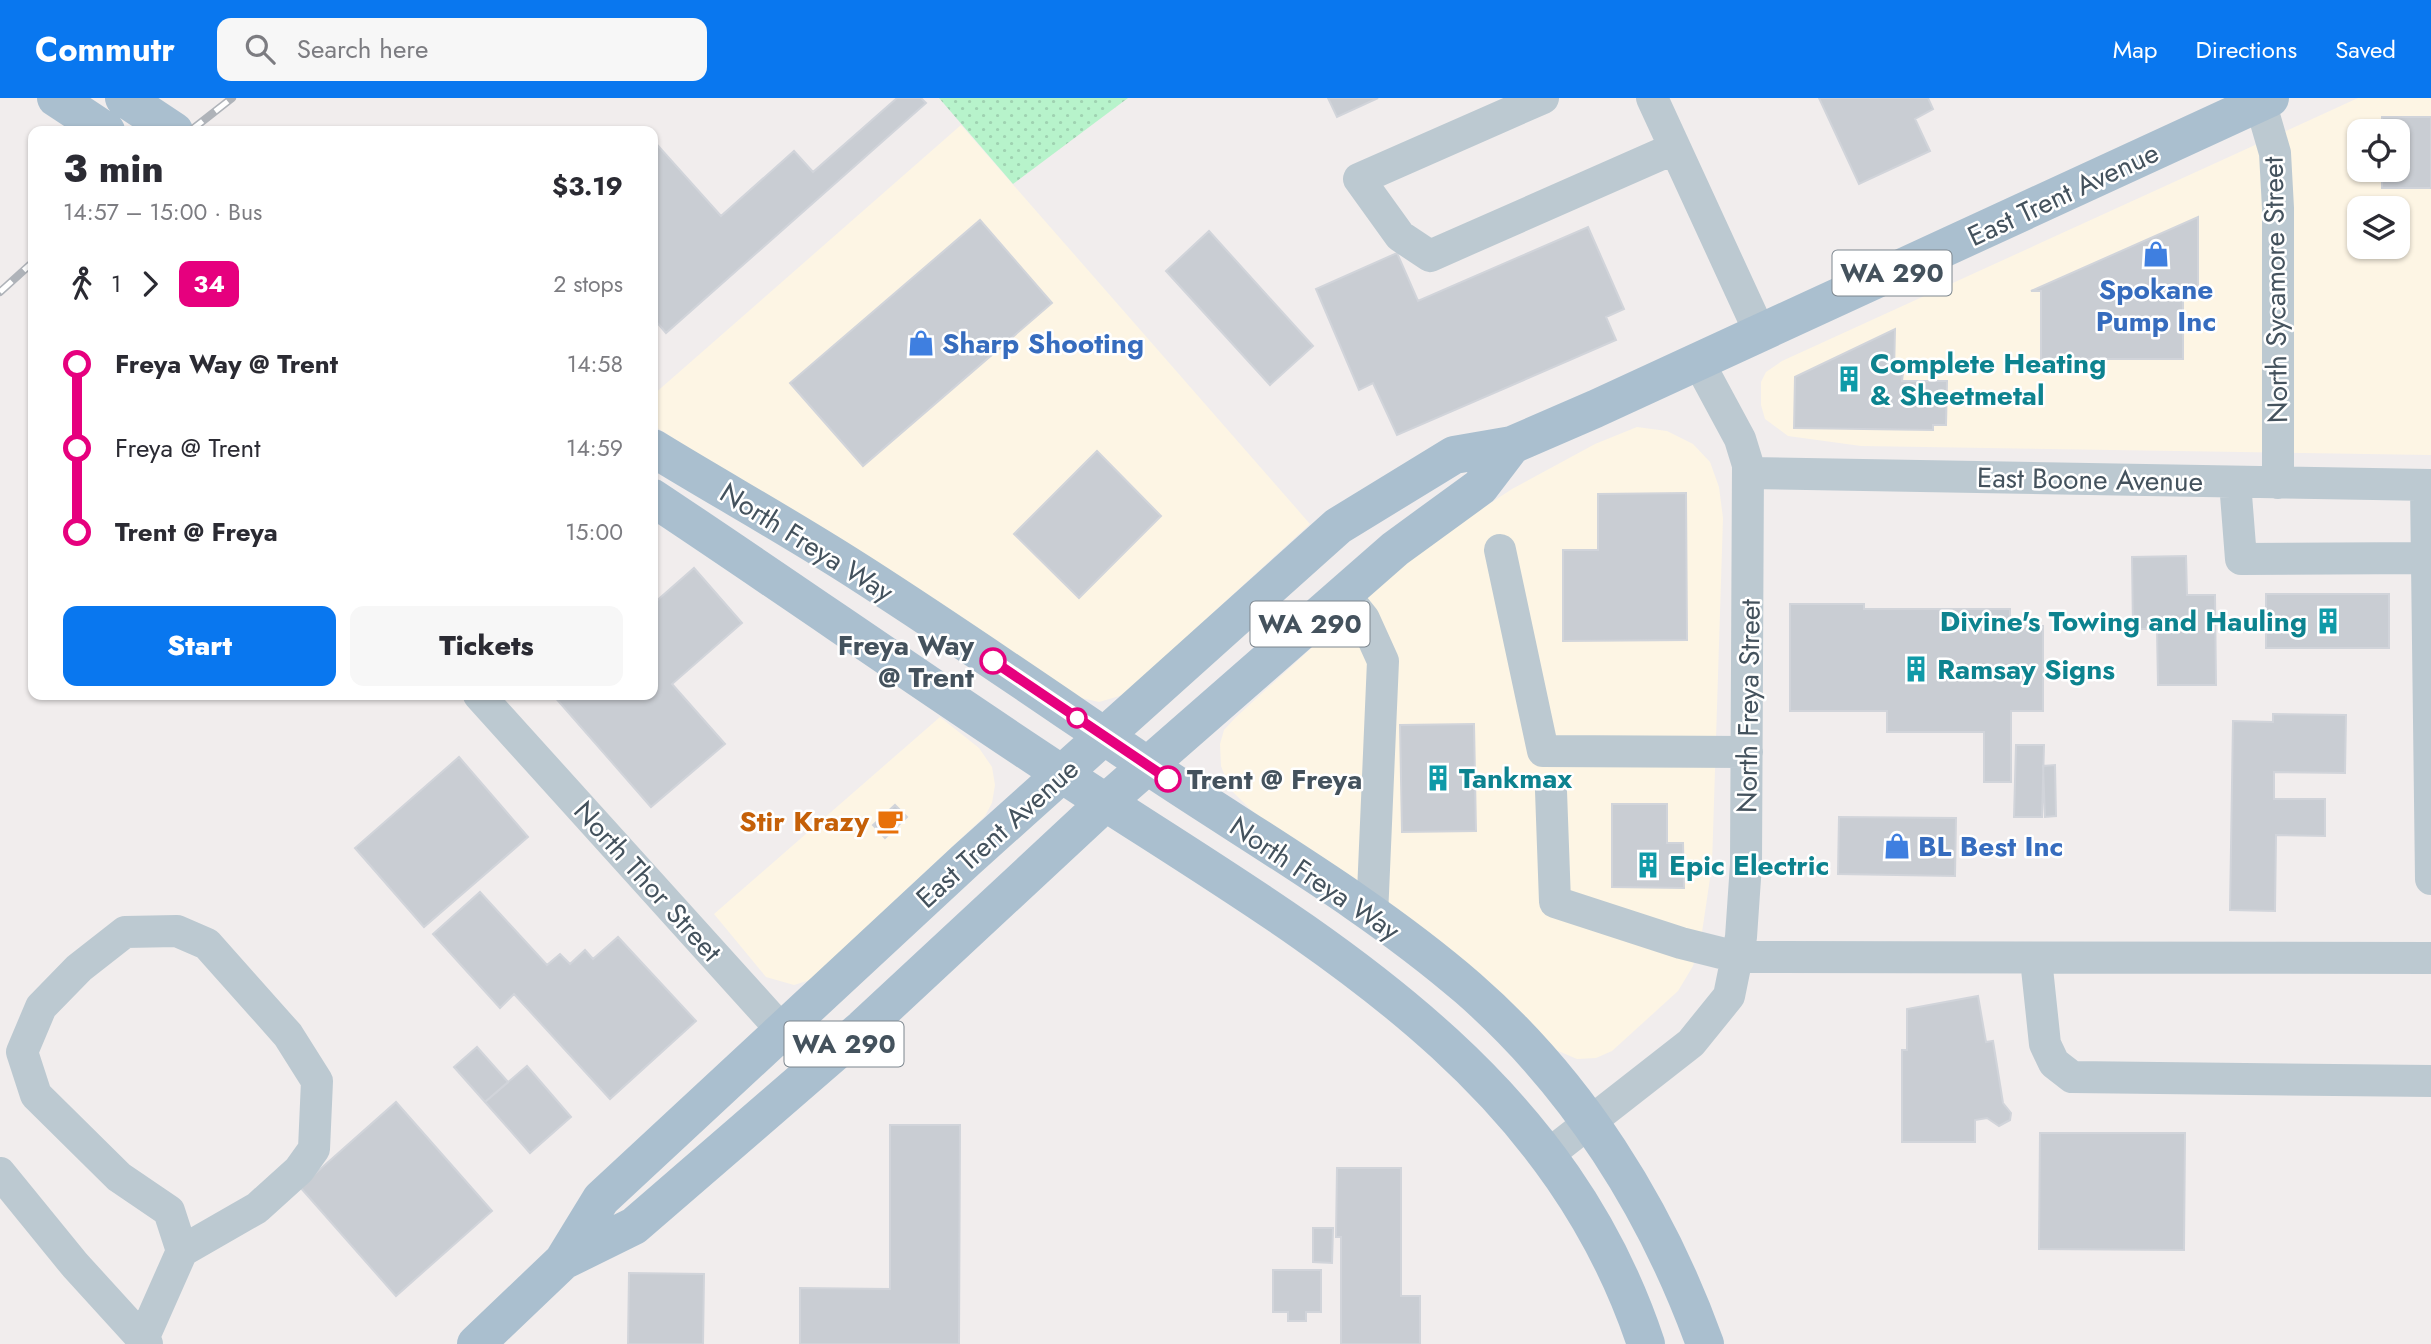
<!DOCTYPE html>
<meta charset="utf-8">
<style>
body{margin:0;font-family:Jost,sans-serif;background:#f7f7f7;color:#2b2b33;height:100vh;display:flex;flex-direction:column;font-size:26px;white-space:nowrap}
*{box-sizing:border-box;margin:0}
p{font-size:23px;color:#7c7c81}
.icon{flex:none;width:38px;height:38px;fill:none;stroke:currentColor;stroke-width:2;stroke-linecap:round;stroke-linejoin:round}
.map{position:relative;flex:1;overflow:hidden}
.sheet{position:absolute;left:28px;top:28px;width:630px;height:574px;display:flex;flex-direction:column;background:#fff;border-radius:14px;box-shadow:0 2px 5px #0004}
.sheet>*{flex:none}
.badge{padding:0 14px;border-radius:10px;font-size:24px;line-height:46px}
.controls{position:absolute;left:2347px;top:21px;display:grid;gap:14px}
.controls a{display:grid;place-items:center;width:63px;height:63px;border-radius:14px;background:#fff;box-shadow:0 2px 5px #0004;font-size:35px}
.map>.badge{position:absolute;translate:-50% -50%;box-shadow:0 0 0 4px #fff}
.legs{display:flex;align-items:center;gap:10px;height:77px;padding:0 35px;font-size:23px}
.legs p{margin-inline-start:auto}
.summary{display:flex;align-items:center;justify-content:space-between;height:119px;padding:0 35px}
h1{font-size:38px;font-weight:800;line-height:52px}
.primary-button{display:flex;gap:14px;margin-top:auto;padding:14px 35px}
.primary-button a{flex:1;height:80px;border-radius:14px;background:#0977ef;color:#fff;font-size:28px;font-weight:800;line-height:80px;text-align:center}
.primary-button a+a{background:#f7f7f7;color:#2b2b33}
ul{padding:0 35px;list-style:none}
li{display:flex;align-items:center;gap:24px;height:84px;font-size:26px}
li i{display:grid;place-items:center;width:10px;height:100%;margin:0 9px;background:currentColor}
li i::after{content:'';width:18px;height:18px;margin:-9px;border:5px solid;border-radius:50%;background:#fff}
li p{margin-inline-start:auto}
li:first-child i{background:linear-gradient(#0000 50%,currentColor 0)}
li:last-child i{background:linear-gradient(currentColor 50%,#0000 0)}
header{display:flex;align-items:center;gap:42px;box-sizing:border-box;height:98px;padding:0 35px;background:#0977ef;color:#fff}
header strong{font-size:33px}
nav{display:flex;gap:38px;margin-inline-start:auto;font-size:24px}
.search{width:490px;height:63px;background:#f7f7f7;display:flex;align-items:center;gap:18px;box-sizing:border-box;padding:0 24px;border-radius:14px;color:#7c7c81;font-size:26px}
.map>svg:first-child{display:block}
.commercial{fill:#fdf5e4;fill-rule:evenodd}
.grass{fill:url(#grass-dots)}
.building{fill:#c9cdd3;stroke:#d1d4da;stroke-width:2}
.lines{fill:none;stroke-linecap:round;stroke-linejoin:round}
.minor{stroke:#bcc9d1;stroke-width:32}
.major{stroke:#aabfcf;stroke-width:38}
.rail-casing{stroke:#afb3b9;stroke-width:8}
.rail{stroke:#fff;stroke-width:5;stroke-dasharray:16;stroke-linecap:butt}
.line-1-casing{stroke:#fff;stroke-width:16}
.line-1{stroke:#e6007e;stroke-width:10}
.stop-1-dot{fill:#fff;stroke:#e6007e;stroke-width:3.5}
.labels{text-anchor:middle;stroke-width:5;stroke-linejoin:round;paint-order:stroke}
.shield{fill:#fff;stroke:#7c868e;stroke-width:2}
.shield-label{font-size:26px;font-weight:bold;fill:#44525d}
.street-label{font-size:28px;fill:#44525d;stroke:#fff}
.shop-label{font-size:28px;font-weight:bold;fill:#366cbe;stroke:#fff;text-anchor:start}
.culture-label{font-size:28px;font-weight:bold;fill:#0d838f;stroke:#fff;text-anchor:start}
.stop-label{font-size:28px;font-weight:bold;fill:#44525d;stroke:#fff;text-anchor:end}
.food-label{font-size:28px;font-weight:bold;fill:#c56008;stroke:#fff;text-anchor:end}
</style>
<header>
<strong>Commutr</strong>
<div class="search"><svg class="icon" aria-label="search" viewBox="0 0 24 24"><circle cx="10" cy="10" r="6"/><path d="M15 15l6 6"/></svg>Search here</div>
<nav><a>Map</a><a>Directions</a><a>Saved</a></nav>
</header>
<div class="map">
<svg width="2431" height="1246" viewBox="0 0 2431 1246">
<defs>
<pattern id="grass-dots" width="8" height="8" patternUnits="userSpaceOnUse" patternTransform="scale(1.75)"><rect width="8" height="8" fill="#b7f3cb"/><path d="M2 2h.1M6 6h.1" fill="none" stroke="#9fd2b1" stroke-width="1.8" stroke-linecap="round"/></pattern>
</defs>
<rect width="100%" height="100%" fill="#f1eded"/>
<path class="commercial" d="M2358,0h73v357l-570,-9 -73,-10 -23,-17 -4,-14v-23l5,-10 16,-11zM2359,33h39v39h-39zM2359,110h39v39h-39z
M961,27l349,399 -187,171 -24,7 -22,-5 -424,-272v-30z
M1637,329l30,4 26,13 17,18 9,25 4,31 -11,347 -11,74 -8,27 -15,25 -66,60 -16,7 -19,1 -21,-9 -306,-241 -20,-20 -9,-23 -1,-22 4,-14 11,-12 181,-166 96,-63 83,-45z
M940,619l39,31 13,19 3,18 -3,18 -7,13 -175,164 -16,5 -28,-8 -52,-63z"/>
<path class="grass" d="M939,0h189l-115,86z"/>
<path class="building" d="M897,0h24l5,5 -260,230 -13,-15v-178l68,76 73,-65 19,21z
M1328,0h50l-41,19z
M1819,0h109l5,11 -18,10 15,32 -71,33z
M2382,19h49v71h-49v-18h16v-39h-16z
M2198,119v73h-15v69h-142v-68h-10z
M980,122l72,83 -189,163 -73,-83z
M1588,129l36,82 -18,8 10,23 -219,95 -24,-52 -14,7 -43,-101 81,-36 21,48z
M1209,133l104,115 -43,39 -104,-114z
M1895,231l-1,44h9l-1,8h45l-1,44h-13v5l-139,-2 1,-51z
M1097,353l64,65 -82,82 -65,-64z
M1686,395l1,147 -124,1v-91h35v-56z
M2186,458l1,39h28l1,90h-58l-1,-56h-24l-1,-72z
M694,470l48,55 -70,61 53,60 -74,63 -98,-112h100v-91z
M2266,496h123v54h-123z
M1790,506h74v5h146v17h33v85h-32v71h-27v-50h-97v-21h-97z
M2273,616l73,1 -1,58 -71,-1v27h51v37l-49,-1 -1,76 -45,-1 3,-189 40,1z
M1474,626l2,107 -74,1 -2,-107z
M2016,647h28l-2,72h-28z
M459,659l69,80 -104,90 -69,-79z
M2055,667l1,51 -11,1 -2,-51z
M1612,706h55v39h16l1,45 -72,-1z
M895,707l12,12 -22,21 -12,-13z
M1839,719l117,1 -1,58 -117,-2z
M480,794l67,73 13,-11 10,10 15,-14 8,9 25,-22 78,84 -86,78 -96,-105 -14,14 -67,-74z
M1978,898l8,46 7,-1 10,62 8,10 -1,7 -11,6 -12,-8 -12,2v22h-73v-92h5v-41z
M477,949l31,35 -23,20 -31,-35z
M527,968l44,51 -41,36 -45,-51z
M396,1004l96,109 -96,85 -96,-109z
M890,1027h70l-1,219h-159v-56l90,1z
M2040,1035h145l-1,117 -145,-1z
M1337,1070h64v128h19v48h-79v-107h-5z
M1313,1130h20l-1,35 -19,-1z
M1273,1172h48v42h-15v9h-18v-9h-15z
M629,1175l75,1 -1,70h-75z"/>
<g class="lines">
<path class="minor" d="M1543,0l-184,81 41,57 30,20 245,-108
M1652,0l109,237
M2259,0l16,55 3,55v275
M1749,375l682,12
M2235,384l6,77 185,-1
M2426,387l5,394
M1500,452l43,201 204,1
M1344,496l20,25 19,42 -11,255
M479,597l337,373
M1551,693l4,111 126,41 56,14 694,1
M2036,861l9,85 9,19 18,14 359,4
M1549,1056l142,-111 38,-47 12,-59 5,-73 2,-399 -8,-26 -41,-76
M0,1075l75,92 72,79
M143,1241l39,-88 75,-43 42,-38 15,-21 3,-68 -29,-46 -81,-91 -30,-13 -52,1 -46,36 -38,39 -19,45 14,43 83,82 50,34 13,40"/>
<path class="major" d="M56,0l50,33
M124,0l50,33
M653,350c70,43 143,83 212,128 98,63 193,129 289,194 105,70 218,135 314,218 109,95 188,220 237,356
M653,400c137,91 272,186 409,276 234,154 490,286 584,570
M563,1163l71,-35 229,-198 243,-226 289,-253 85,-62 32,-42
M476,1246l87,-83 38,-62 365,-339 372,-334 116,-71 58,-10 83,-36 675,-311"/>
<g class="rail-casing">
<path id="rail" d="M190,33l42,-33
M0,194l33,-30"/>
</g>
<use href="#rail" class="rail"/>
</g>
<g class="lines">
<g class="line-1-casing">
<path id="line-1" d="M993,563l175,118"/>
</g>
<use href="#line-1" class="line-1"/>
</g>
<defs>
<g id="shop-bare" transform="scale(2.1)"><path d="M-5-2.5h2.3a2.7 3.5 0 0 1 5.4 0H5L5.5 6h-11ZM-1.5-2.5h3a1.5 2.3 0 0 0-3 0Z" fill="#3f7fe0" stroke="#fff" stroke-width="2.5" paint-order="stroke"/></g>
<g id="building-bare" transform="scale(2.1)"><path d="M-4-6H4V6H1V3H-1V6H-4ZM-2.5-4.3h1.7v1.8h-1.7ZM.8-4.3h1.7v1.8H.8ZM-2.5-1h1.7V.8h-1.7ZM.8-1h1.7V.8H.8Z" fill="#0f9aa8" stroke="#fff" stroke-width="2.5" paint-order="stroke"/></g>
<g id="cafe-bare" transform="scale(2.1)"><path d="M-5.5-4.5H6V0H3Q3 3.5 0 3.5H-2.5Q-5.5 3.5-5.5 0ZM3-3.2v2h1.7v-2ZM-6 4.5H4V6H-6Z" fill="#e8710a" stroke="#fff" stroke-width="2.5" paint-order="stroke"/></g>
</defs>
<g fill-rule="evenodd">
<use href="#shop-bare" x="2156" y="156"/>
<use href="#shop-bare" x="921" y="245"/>
<use href="#building-bare" x="1849" y="281"/>
<use href="#building-bare" x="2328" y="523"/>
<use href="#building-bare" x="1916" y="571"/>
<use href="#building-bare" x="1438" y="680"/>
<use href="#cafe-bare" x="890" y="723"/>
<use href="#shop-bare" x="1897" y="748"/>
<use href="#building-bare" x="1648" y="767"/>
</g>
<g class="stop-1-dot">
<circle cx="993" cy="563" r="12"/>
<circle cx="1077" cy="620" r="9"/>
<circle cx="1168" cy="681" r="12"/>
</g>
<g class="labels">
<g class="shield">
<rect x="1832.5" y="152.5" width="119" height="45" rx="5"/>
<rect x="1250.5" y="503.5" width="119" height="45" rx="5"/>
<rect x="784.5" y="923.5" width="119" height="45" rx="5"/>
</g>
<g class="shield-label">
<text x="1892" y="184">WA 290</text>
<text x="1310" y="535">WA 290</text>
<text x="844" y="955">WA 290</text>
</g>
<g class="street-label">
<text transform="translate(2063 96) rotate(-25)" y="10">East Trent Avenue</text>
<text transform="translate(2275 192) rotate(-91)" y="10">North Sycamore Street</text>
<text transform="translate(2090 381) rotate(1)" y="10">East Boone Avenue</text>
<text transform="translate(807 444) rotate(32)" y="10">North Freya Way</text>
<text transform="translate(1748 608) rotate(-89)" y="10">North Freya Street</text>
<text transform="translate(997 735) rotate(-42)" y="10">East Trent Avenue</text>
<text transform="translate(1315 780) rotate(34)" y="10">North Freya Way</text>
<text transform="translate(648 783) rotate(48)" y="10">North Thor Street</text>
</g>
<g class="shop-label">
<text x="2156" y="201" text-anchor="middle">Spokane<tspan x="2156" dy="32">Pump Inc</tspan></text>
<text x="942" y="255">Sharp Shooting</text>
<text x="1918" y="758">BL Best Inc</text>
</g>
<g class="culture-label">
<text x="1870" y="275">Complete Heating<tspan x="1870" dy="32">&amp; Sheetmetal</tspan></text>
<text x="2307" y="533" text-anchor="end">Divine's Towing and Hauling</text>
<text x="1937" y="581">Ramsay Signs</text>
<text x="1459" y="690">Tankmax</text>
<text x="1669" y="777">Epic Electric</text>
</g>
<g class="stop-label">
<text x="974" y="557">Freya Way<tspan x="974" dy="32">@ Trent</tspan></text>
<text x="1187" y="691" text-anchor="start">Trent @ Freya</text>
</g>
<g class="food-label">
<text x="869" y="733">Stir Krazy</text>
</g>
</g>
</svg>
<div class="controls">
<a><svg class="icon" aria-label="locate" viewBox="0 0 24 24"><circle cx="12" cy="12" r="6"/><path d="M12 2v4M12 18v4M2 12h4M18 12h4"/></svg></a>
<a><svg class="icon" aria-label="layers" viewBox="0 0 24 24"><path d="M12 4l9 5-9 5-9-5zM3 14l9 5 9-5"/></svg></a>
</div>
<section class="sheet">
<div class="summary"><div><h1>3 min</h1><p>14:57 – 15:00 · Bus</p></div><b>$3.19</b></div>
<div class="legs"><svg class="icon" aria-label="walk" viewBox="0 0 24 24"><circle cx="13" cy="4" r="2"/><path d="M13 8l-2 6 4 7M11 14l-3 7M7 12l3-4h3l4 4"/></svg>1<svg class="icon" aria-label="forward" viewBox="0 0 24 24"><path d="M9 5l7 7-7 7"/></svg><b class="badge" style="background:#e6007e;color:#fff">34</b><p>2 stops</p></div>
<ul>
<li><i style="color:#e6007e"></i><b>Freya Way @ Trent</b><p>14:58</p></li>
<li><i style="color:#e6007e"></i><span>Freya @ Trent</span><p>14:59</p></li>
<li><i style="color:#e6007e"></i><b>Trent @ Freya</b><p>15:00</p></li>
</ul>
<div class="primary-button"><a>Start</a><a>Tickets</a></div>
</section>
</div>
